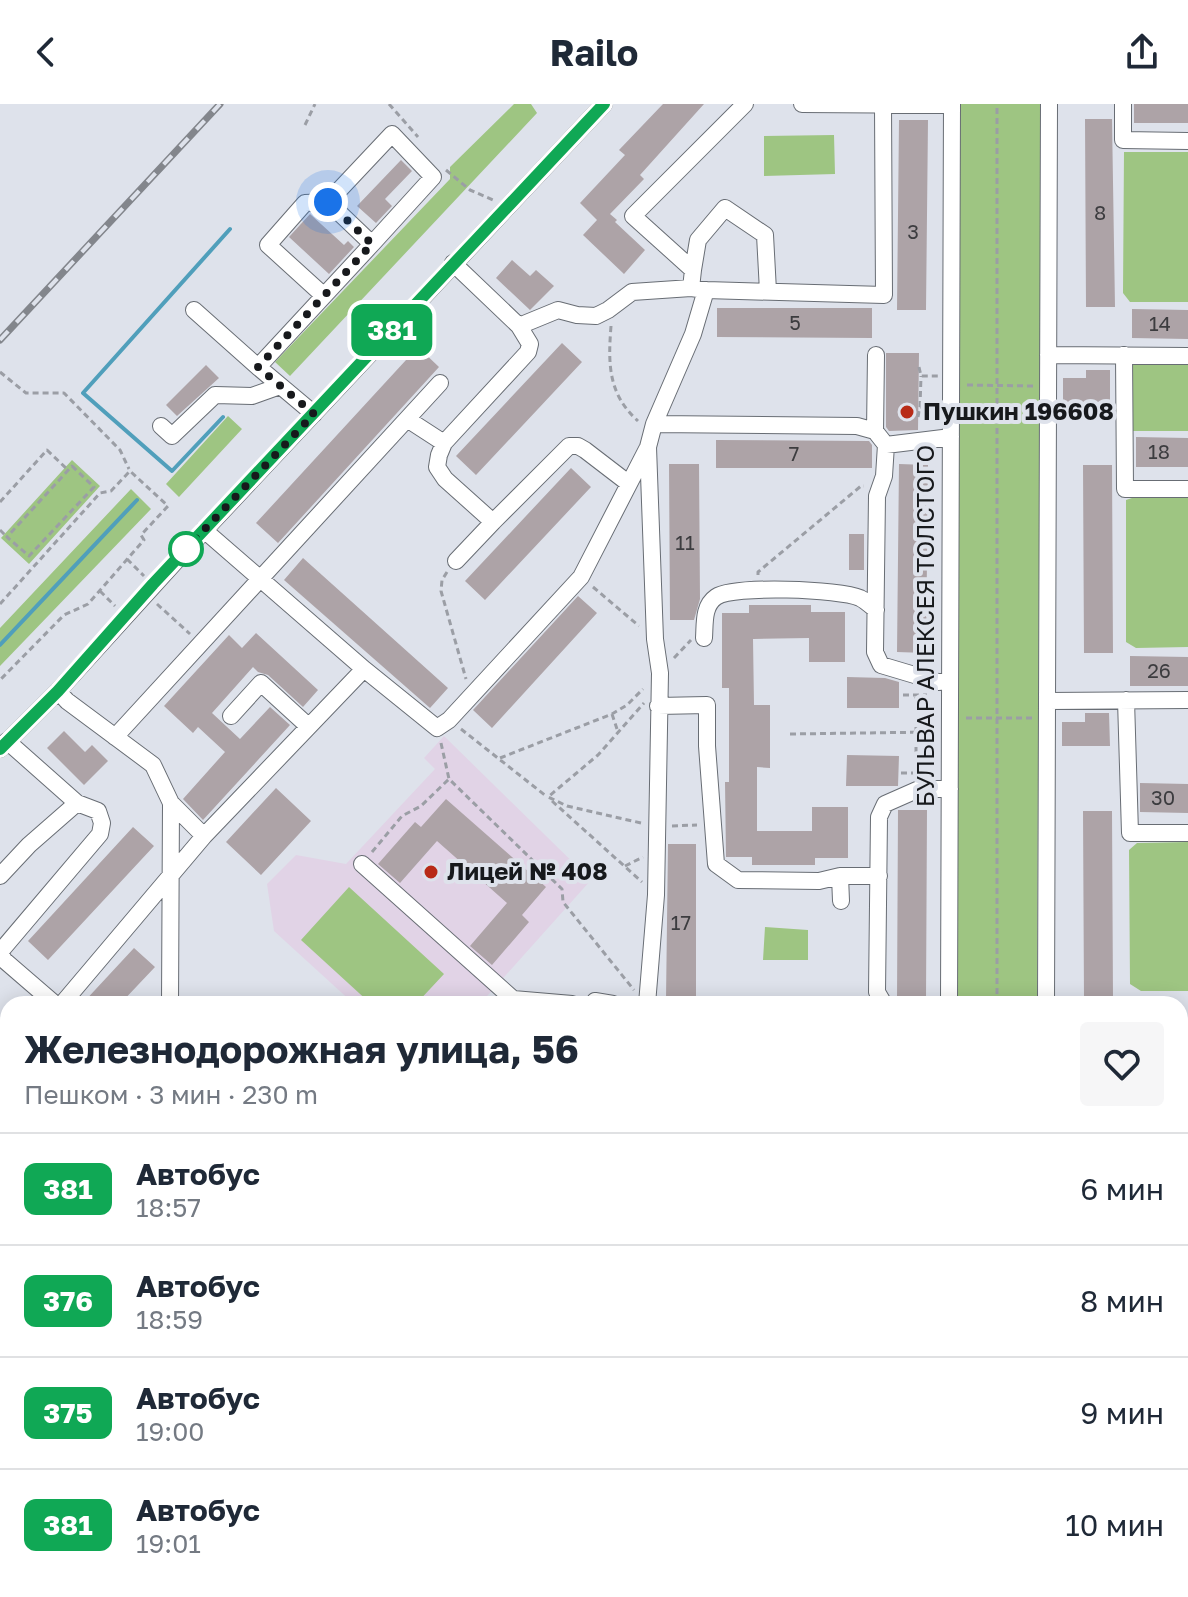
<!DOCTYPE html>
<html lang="ru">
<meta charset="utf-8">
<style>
body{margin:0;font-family:"Golos Text",sans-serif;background:#f6f6f7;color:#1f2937;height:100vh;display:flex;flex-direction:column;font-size:30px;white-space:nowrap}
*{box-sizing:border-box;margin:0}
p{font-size:26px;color:#747a83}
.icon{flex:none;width:44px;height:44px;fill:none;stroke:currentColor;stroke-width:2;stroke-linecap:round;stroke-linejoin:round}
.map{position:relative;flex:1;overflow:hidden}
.details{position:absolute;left:0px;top:892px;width:1188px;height:602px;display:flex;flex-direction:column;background:#fff;border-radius:24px 24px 0 0;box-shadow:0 4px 20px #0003}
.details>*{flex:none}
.badge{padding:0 16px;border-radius:12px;font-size:28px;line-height:52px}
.you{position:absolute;width:40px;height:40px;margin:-20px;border:6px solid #fff;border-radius:50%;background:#1a73e8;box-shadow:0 0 0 12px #1a73e833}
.map>.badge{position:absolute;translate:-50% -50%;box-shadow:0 0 0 4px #fff}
.round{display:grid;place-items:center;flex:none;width:84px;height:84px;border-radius:8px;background:#f6f6f7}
.overview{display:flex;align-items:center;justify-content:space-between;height:136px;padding:0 24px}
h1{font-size:38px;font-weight:700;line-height:60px}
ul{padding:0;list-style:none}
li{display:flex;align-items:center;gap:24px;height:112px;padding:0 24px;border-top:2px solid #e0e1e3}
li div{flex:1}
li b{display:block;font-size:30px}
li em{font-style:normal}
li .badge{min-width:88px;font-weight:700;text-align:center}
header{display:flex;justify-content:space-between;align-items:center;height:104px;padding:0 24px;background:#fff;font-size:36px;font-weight:700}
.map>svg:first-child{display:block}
.education{fill:#e1d3e6}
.green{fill:#9ec582}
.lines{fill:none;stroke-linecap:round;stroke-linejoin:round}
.stream{stroke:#509fbb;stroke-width:4}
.building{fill:#ada3a7}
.minor-casing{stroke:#686d74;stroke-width:18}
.path{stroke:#9b9ea5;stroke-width:3;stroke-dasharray:6 4;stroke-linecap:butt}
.minor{stroke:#fff;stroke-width:16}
.rail-casing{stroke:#83868c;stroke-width:7}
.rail{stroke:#dee2eb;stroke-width:4;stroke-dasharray:12;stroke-linecap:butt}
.line-casing{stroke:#fff;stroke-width:18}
.line{stroke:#10a855;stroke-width:12}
.walk{stroke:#17191c;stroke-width:8;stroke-dasharray:0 14.4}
.poi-dot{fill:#b82b17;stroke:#dee2eb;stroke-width:3}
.stop-dot{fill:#fff;stroke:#10a855;stroke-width:4}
.labels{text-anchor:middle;stroke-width:8;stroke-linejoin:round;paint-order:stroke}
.number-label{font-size:20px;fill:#3c3c3f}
.poi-label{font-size:24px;font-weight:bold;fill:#17191c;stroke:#dee2eb;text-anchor:start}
.street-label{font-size:24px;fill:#17191c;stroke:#dee2eb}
</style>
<header><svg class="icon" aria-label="back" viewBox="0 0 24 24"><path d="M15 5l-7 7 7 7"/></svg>Railo<svg class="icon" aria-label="share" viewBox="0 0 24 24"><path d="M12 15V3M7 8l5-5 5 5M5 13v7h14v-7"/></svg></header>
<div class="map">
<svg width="1188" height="1493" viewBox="0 0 1188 1493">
<rect width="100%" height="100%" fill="#dee2eb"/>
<path class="education" d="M444,632l147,144 -111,124h-126l-80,-73 -7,-47 29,-29 50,9 89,-95 -11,-11z"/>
<path class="green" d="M514,0h17l6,9 -247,263 -15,-14 175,-183v-12z
M960,0h81l-4,900h-81z
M834,31l1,39 -71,2v-40z
M1124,48h64v150h-58l-7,-9z
M1140,258l48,1v68h-56v-67z
M228,312l14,13 -63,68 -13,-13z
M72,356l28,26 -71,78 -28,-26z
M131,385l20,20 -151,157v-38z
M1135,393h53v150l-52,1 -10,-6v-142z
M1188,738v149h-47l-11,-7 -1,-134 8,-7z
M349,783l95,87 -28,30h-45l-70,-64z
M765,823l43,3v30h-45z
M188,1486h109l5,4 -2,3h-118z"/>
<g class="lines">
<path class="stream" d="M223,313l-51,54 -89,-78 147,-164
M0,541l137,-145"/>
</g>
<path class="building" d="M663,0h41l-64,71 4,4 -34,35 7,6 -2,2 30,28 -21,24 -41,-39 14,-15 -17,-17 45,-48 -6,-5z
M1134,0h54v19h-54z
M1085,15h27l3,188h-29z
M899,16h29l-2,190h-29z
M401,56l11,11 -27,28 7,7 -16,17 -19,-17z
M310,110l34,31 4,-4 6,6 -25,27 -40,-37z
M512,156l18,16 6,-6 18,16 -24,24 -34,-32z
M717,204h155v30l-155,-1z
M1132,205l56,1v29l-56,-1z
M562,239l20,19 -106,113 -20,-19z
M418,243l21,20 -161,176 -22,-20z
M886,249h33l-1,77 -29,1 -3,-4z
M206,261l13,13 -42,38 -11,-11z
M1086,266h24v33h-47v-25h23z
M1136,333l52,1v29h-52z
M716,336l153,1 3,4v23h-156z
M669,360h30l1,135 -6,21h-24z
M899,360l29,1 -2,188 -29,-1z
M1083,361h29l1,188h-29z
M571,364l20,19 -106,113 -20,-19z
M849,430h15v36h-15z
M303,454l145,130 -18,20 -146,-128z
M578,492l19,17 -105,115 -19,-18z
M749,501h62v7h34v50h-36v-24l-56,1 1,66h16v63l-13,-1v64h55v-24h36v51h-33v7h-63v-8h-26l-1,-75h4v-94h-7v-75h27z
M256,529l62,57 -15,17 -35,-32 -10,-3 -5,-5 -41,46 28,26 30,-32 20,18 -87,95 -20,-21 42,-47 -27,-25 -5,6 -29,-27 65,-71 13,13z
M1130,552l58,1v29h-58z
M847,573l38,1 14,4v26h-52z
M1085,609h24l1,33h-48v-24h23z
M64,627l21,21 7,-7 16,16 -24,24 -37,-37z
M847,651l52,1 -1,30h-52z
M1140,679l48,1v29l-48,-1z
M276,684l35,33 -50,54 -35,-33z
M446,695l100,88 -24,28 7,7 -37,43 -22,-19 37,-43 -70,-62 -37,42 -22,-19 37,-42 6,5z
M898,706h29l-1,189h-29z
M1083,707h29l1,189h-29z
M133,723l21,19 -106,114 -20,-19z
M668,740h28v156l-30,-1z
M134,844l21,19 -35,37h-38z"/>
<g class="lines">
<g class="minor-casing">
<path id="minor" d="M802,0l150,1
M1123,0v36l65,1
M453,159l66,63 11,18 -2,8 -84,91 -5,12 -2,12 8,12 48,43 76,-76h9l7,4 43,33
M693,166l5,-30 27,-32 40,27 3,56
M691,184l2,-18 -60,-54 112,-112
M706,186l178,5 -1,-190
M323,191l-55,-50 37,-42 23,-1 64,-68 41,43 -61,67
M194,206l64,57
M519,222l39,-16 19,5 19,1 12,-6 24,-18 59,-4 15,2 -13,44 -39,90
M1048,251l140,1
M1124,251l1,134h63
M314,310l-56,-47 114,-123 -44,-42
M407,315l37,24
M161,322l11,10 43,-41 37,1 28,-10
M875,327l1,-76
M886,341l-2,31 -7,20 -2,156 6,13 57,17 12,-1
M204,426l160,139 73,59 12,-8 132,-143 66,-128
M456,457l37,-39
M704,534c1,-15 -1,-32 12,-41 17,-12 124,-8 144,1 6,3 11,8 16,12
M58,587l9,10 86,64 18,38 33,33
M1126,596l4,133h58
M1047,597l141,-1
M658,602l49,-1v41l9,118 22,16 81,1 21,-5h39
M231,612l30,-33 47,43
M115,633l325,-354
M7,637l70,62 21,8 4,12 -2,11 -100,118 4,8 51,44
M0,645l58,-58 128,-141 418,-446
M362,760l151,135 59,5
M0,772l29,-31 48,-42
M840,772l1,25
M62,900l142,-168 160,-167
M170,900l1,-201
M593,900l2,-3 18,3
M647,900l9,-109 4,-222 -5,-34 -7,-192 6,-23 203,2 18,5 11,14 65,-8
M884,900l-7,-12 2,-175 6,-13 34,-15h31
M949,900l3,-900
M1046,900l3,-900
M1180,936h8
M0,1102l8,-9
M1180,1154l8,-1
M1180,1336h8
M910,1486v7
M1128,1486v7
M415,1493l7,-7
M675,1493v-7
M946,1493v-7
M1045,1493v-7"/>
</g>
<path class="path" d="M389,0l29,33
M305,21l10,-21
M446,66l24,20 23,10
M611,222c-3,38 -3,68 27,95
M919,263l2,9h17
M0,268l26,21h38l56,57 9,19
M967,281l68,1
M920,303l1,-31
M918,313l2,-10h16
M72,362l22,21 -65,69 -22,-19z
M0,398l47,-52 21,20
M0,426l7,7
M127,455l17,17
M447,468l-5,8 -1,11 25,88
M758,471v-3l103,-86h3
M593,483l46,39
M100,487l15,15
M0,500l100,-111 11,-2 19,-20 38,35 -27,29 3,5 -56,64 -24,11 -64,65
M157,500l33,30
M674,554l17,-18
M903,591h24
M612,610l5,15
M966,614h68
M461,625l85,67
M790,630l144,-2
M441,639l8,36 113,110 1,13 71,88
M500,654l112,-44 15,-9 16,-16
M901,669h13
M916,669v-78
M552,697l90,81
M641,719l-74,-17 -19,-9 50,-42 46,-52
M672,722l25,-1
M372,748l30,-36 19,-10 28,-27
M625,762l18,-9
M997,900v-900
M0,1142l8,8
M0,1230l8,-8
M0,1270l8,-1
M0,1303l8,7
M0,1343l8,6
M0,1346l8,-8
M0,1446l8,-7
M53,1486l3,7
M126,1493l7,-7
M168,1493l6,-7
M313,1493l3,-7
M537,1493l1,-7
M997,1493v-7"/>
<use href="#minor" class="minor"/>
<g class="rail-casing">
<path id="rail" d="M0,236l220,-236"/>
</g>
<use href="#rail" class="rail"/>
</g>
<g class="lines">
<g class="line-casing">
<path id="line" d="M0,645l58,-58 95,-107 451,-480"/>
</g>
<use href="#line" class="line"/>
<path class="walk" d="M186,445l128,-135 -56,-47 114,-123 -44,-42"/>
</g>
<g class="poi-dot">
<circle cx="907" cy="308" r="8"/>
<circle cx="431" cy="768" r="8"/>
</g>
<circle class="stop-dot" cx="186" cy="445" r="16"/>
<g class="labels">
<g class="number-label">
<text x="1100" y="116">8</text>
<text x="913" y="135">3</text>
<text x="795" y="226">5</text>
<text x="1160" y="227">14</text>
<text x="1159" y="355">18</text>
<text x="794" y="357">7</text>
<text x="685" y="446">11</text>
<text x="1159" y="574">26</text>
<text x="1163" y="701">30</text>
<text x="681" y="826">17</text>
</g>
<g class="poi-label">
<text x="923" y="316">Пушкин 196608</text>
<text x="447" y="776">Лицей № 408</text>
</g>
<g class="street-label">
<text transform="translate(926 522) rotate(-90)" y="8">БУЛЬВАР АЛЕКСЕЯ ТОЛСТОГО</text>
</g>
</g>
</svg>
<div class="you" style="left:328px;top:98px"></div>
<b class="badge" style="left:392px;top:226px;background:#10a855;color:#fff">381</b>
<section class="details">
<div class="overview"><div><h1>Железнодорожная улица, 56</h1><p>Пешком · 3 мин · 230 m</p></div><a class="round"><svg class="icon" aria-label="heart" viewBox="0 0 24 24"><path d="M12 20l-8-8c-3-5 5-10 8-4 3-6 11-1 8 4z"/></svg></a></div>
<ul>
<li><span class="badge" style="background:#10a855;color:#fff">381</span><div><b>Автобус</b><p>18:57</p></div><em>6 мин</em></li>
<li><span class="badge" style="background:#10a855;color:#fff">376</span><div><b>Автобус</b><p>18:59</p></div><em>8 мин</em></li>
<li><span class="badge" style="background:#10a855;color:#fff">375</span><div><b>Автобус</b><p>19:00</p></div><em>9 мин</em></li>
<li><span class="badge" style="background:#10a855;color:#fff">381</span><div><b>Автобус</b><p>19:01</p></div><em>10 мин</em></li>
</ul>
</section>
</div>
